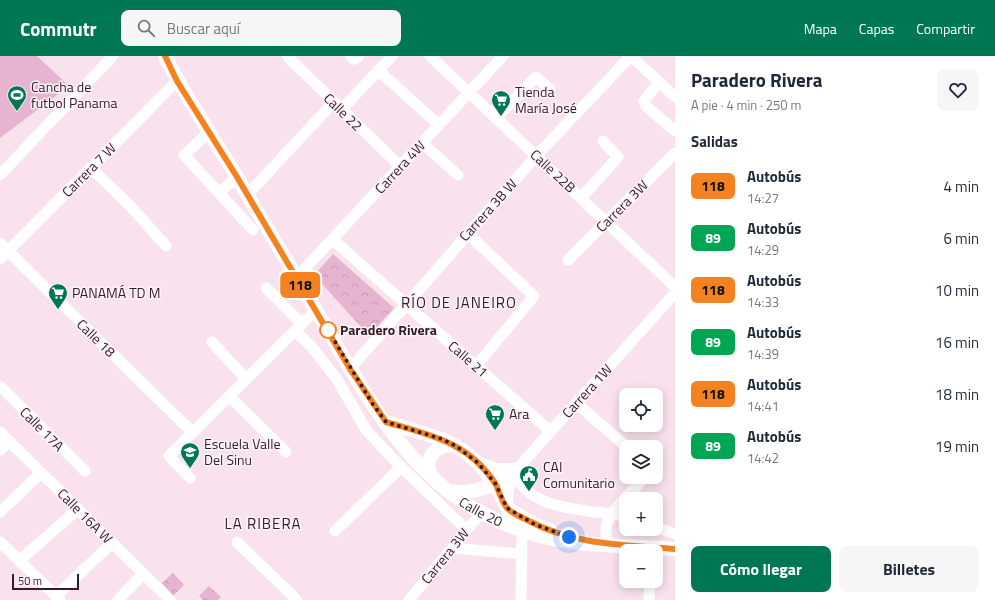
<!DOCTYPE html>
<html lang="es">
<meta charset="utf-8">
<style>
body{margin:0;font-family:"Titillium Web",sans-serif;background:#f6f6f7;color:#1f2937;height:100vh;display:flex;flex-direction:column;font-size:15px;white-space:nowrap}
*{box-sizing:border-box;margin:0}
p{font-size:13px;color:#747a83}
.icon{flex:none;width:22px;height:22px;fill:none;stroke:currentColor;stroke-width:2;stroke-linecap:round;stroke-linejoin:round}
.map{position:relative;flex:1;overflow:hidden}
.side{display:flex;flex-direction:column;background:#fff;width:320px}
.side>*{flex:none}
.badge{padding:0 8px;border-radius:6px;font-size:14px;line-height:26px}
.buttons{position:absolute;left:619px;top:332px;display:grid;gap:8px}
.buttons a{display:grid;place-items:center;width:44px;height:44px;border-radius:8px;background:#fff;box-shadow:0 2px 10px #0003;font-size:20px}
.scale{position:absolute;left:12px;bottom:10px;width:67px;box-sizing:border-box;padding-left:4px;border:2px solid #321d29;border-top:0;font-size:11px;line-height:14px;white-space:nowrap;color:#321d29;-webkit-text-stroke:3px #fff3f9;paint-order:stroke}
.you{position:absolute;width:20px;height:20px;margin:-10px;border:3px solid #fff;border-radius:50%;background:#1a73e8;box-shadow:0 0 0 6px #1a73e833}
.map>.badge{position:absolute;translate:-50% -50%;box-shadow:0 0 0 2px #fff}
h2{padding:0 16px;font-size:15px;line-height:36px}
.round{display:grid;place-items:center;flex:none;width:42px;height:42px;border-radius:8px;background:#f6f6f7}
.summary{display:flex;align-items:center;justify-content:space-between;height:68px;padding:0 16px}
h1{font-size:19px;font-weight:700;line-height:30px}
.primary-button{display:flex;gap:8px;margin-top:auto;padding:8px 16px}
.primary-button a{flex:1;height:46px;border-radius:8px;background:#007753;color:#fff;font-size:16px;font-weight:700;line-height:46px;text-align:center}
.primary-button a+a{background:#f6f6f7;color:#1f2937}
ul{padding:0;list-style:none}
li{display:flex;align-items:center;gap:12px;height:52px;padding:0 16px}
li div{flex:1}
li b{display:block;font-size:15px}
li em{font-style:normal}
li .badge{min-width:44px;font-weight:700;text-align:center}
header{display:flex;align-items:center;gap:24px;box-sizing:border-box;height:56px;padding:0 20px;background:#007753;color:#fff}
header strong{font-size:19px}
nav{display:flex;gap:22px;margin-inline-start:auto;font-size:14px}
.search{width:280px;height:36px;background:#f6f6f7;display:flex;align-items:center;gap:10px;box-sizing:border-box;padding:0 14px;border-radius:8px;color:#747a83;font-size:15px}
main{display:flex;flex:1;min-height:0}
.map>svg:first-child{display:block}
.forest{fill:url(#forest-crowns)}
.garden{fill:#e6b4d0}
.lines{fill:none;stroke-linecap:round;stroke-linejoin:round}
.minor{stroke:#fff;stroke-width:11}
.major{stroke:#fff;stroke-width:14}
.line-casing{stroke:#fff;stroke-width:9}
.line{stroke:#f58220;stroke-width:6}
.walk{stroke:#321d29;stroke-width:4;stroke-dasharray:0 7.2}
.stop-dot{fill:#fff;stroke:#f58220;stroke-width:2}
.labels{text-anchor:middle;stroke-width:3;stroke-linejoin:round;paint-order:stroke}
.poi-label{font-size:14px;fill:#321d29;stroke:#fff3f9;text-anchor:start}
.street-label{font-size:14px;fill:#321d29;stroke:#fff3f9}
.stop-label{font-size:14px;font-weight:bold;fill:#321d29;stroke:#fff3f9;text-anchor:start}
.neighbourhood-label{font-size:15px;letter-spacing:1px;fill:#321d29;stroke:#fff3f9}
</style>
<header>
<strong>Commutr</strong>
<div class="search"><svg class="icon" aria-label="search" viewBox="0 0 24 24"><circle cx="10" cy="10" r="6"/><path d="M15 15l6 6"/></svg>Buscar aquí</div>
<nav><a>Mapa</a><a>Capas</a><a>Compartir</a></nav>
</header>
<main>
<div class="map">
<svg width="675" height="544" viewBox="0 0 675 544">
<defs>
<pattern id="forest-crowns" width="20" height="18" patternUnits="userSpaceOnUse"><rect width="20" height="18" fill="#e6b4d0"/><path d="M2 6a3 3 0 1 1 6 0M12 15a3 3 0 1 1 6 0" fill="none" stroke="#c69ab3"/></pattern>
</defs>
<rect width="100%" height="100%" fill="#f9e2ee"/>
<path class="forest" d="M333,198l61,54 -25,28 -55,-61z
M173,517l11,12 -11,11 -11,-13z
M209,530l12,11 -3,3h-15l-4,-4z"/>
<path class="garden" d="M0,0h37l32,30 -69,52z"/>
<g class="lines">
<path class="minor" d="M287,0l113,110
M351,0l3,3 5,-3
M430,0l245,231
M631,0l44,41
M378,14l61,55
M659,26l-15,19 2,5 29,25
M341,54l51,-54
M496,62l40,-41 14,12
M209,76l-25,23 69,75
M422,87l36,32
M91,112l41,40 34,38
M0,119l113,-119
M219,137l18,-16
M247,139l86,-92
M581,142l37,-41 -15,-16
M467,177l67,63 -58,70
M332,183l218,192
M0,187l192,189
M0,203l177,-178
M568,204l107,-107
M296,222l207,-222
M266,232l36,36
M295,275l16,15 26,33 29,51 35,37 66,63
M212,286l34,37
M350,313l186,-213 95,-100
M0,330l85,85
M229,340l57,56
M576,347l51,44
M0,376l170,168
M0,394l9,-9
M516,414c6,38 65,40 96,44
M190,422l-21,-22 147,-146
M495,427l21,-13 159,-177
M0,456l41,-39
M614,456l12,8
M656,471l19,7
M335,475l66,-64
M0,486l60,58
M237,486l60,58
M608,489c-2,-7 -3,-15 -1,-22 6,-15 27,-34 38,-46
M452,492l70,6
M19,505l59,-52
M56,540l56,-53
M118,544l25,-26
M409,544l72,-87
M521,544l1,-69
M649,544l1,-19"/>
<g class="major">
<path id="s1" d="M165,0c21,42 48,81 72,121 26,45 54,90 80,135 44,73 86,160 165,201 25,13 54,24 83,28 36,6 74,5 110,8"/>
<path d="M386,366l56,17 22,12 14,12 17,20 12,25 27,16 17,7"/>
<path d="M480,408l16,6h20"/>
<path d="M433,422c-12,-18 3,-36 23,-32"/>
<path d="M449,435c17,3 31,0 46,-8"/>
<path d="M506,449l1,-17 9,-18"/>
</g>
</g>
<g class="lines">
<g class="line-casing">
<path id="line" d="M165,0l12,25 60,96 113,192 36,53c44,13 82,20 109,61 4,7 6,18 12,25 4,5 14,9 20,12 46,25 97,25 148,29"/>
</g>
<use href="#line" class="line"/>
<path class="walk" d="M328,274l44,73 14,19 56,17 14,7 22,17 17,20 12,25 27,16 35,13"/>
</g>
<defs>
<g id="stadium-pin" transform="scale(1)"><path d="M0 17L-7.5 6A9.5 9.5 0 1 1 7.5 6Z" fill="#007753" stroke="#fff3f9"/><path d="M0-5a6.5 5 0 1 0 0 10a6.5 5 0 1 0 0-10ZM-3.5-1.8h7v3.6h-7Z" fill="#fff"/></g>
<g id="supermarket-pin" transform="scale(1)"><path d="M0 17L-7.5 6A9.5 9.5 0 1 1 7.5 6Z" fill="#007753" stroke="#fff3f9"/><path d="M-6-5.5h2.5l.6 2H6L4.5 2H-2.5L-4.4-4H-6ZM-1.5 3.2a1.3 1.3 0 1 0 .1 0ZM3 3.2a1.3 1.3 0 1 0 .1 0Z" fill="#fff"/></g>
<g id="school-pin" transform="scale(1)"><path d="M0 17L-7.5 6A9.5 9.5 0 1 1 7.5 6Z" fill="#007753" stroke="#fff3f9"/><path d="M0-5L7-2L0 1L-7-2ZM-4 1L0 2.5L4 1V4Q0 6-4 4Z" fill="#fff"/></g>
<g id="civic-pin" transform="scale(1)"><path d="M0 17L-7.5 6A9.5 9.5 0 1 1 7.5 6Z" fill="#007753" stroke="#fff3f9"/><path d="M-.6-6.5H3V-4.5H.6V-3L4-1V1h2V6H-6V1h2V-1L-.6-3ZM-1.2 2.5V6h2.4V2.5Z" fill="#fff"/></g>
</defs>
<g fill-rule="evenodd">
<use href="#stadium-pin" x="17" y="39"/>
<use href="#supermarket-pin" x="501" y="44"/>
<use href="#supermarket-pin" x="58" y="237"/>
<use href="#supermarket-pin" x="495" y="358"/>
<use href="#school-pin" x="190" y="396"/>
<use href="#civic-pin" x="529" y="419"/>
</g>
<circle class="stop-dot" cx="328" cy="274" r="8"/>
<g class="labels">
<g class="poi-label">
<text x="31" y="36">Cancha de<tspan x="31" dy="16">futbol Panama</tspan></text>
<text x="515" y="41">Tienda<tspan x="515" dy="16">María José</tspan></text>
<text x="72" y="242">PANAMÁ TD M</text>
<text x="509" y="363">Ara</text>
<text x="204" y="393">Escuela Valle<tspan x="204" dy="16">Del Sinu</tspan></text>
<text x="543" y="416">CAI<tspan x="543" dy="16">Comunitario</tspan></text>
</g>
<g class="street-label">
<text transform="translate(343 56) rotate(44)" y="5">Calle 22</text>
<text transform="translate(400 111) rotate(-47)" y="5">Carrera 4W</text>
<text transform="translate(89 114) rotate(-45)" y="5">Carrera 7 W</text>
<text transform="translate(553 115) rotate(43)" y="5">Calle 22B</text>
<text transform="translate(622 150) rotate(-45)" y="5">Carrera 3W</text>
<text transform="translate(488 154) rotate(-48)" y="5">Carrera 3B W</text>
<text transform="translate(96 282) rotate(44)" y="5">Calle 18</text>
<text transform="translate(468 303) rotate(41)" y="5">Calle 21</text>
<text transform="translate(587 335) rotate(-48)" y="5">Carrera 1W</text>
<text transform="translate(42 373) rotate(45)" y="5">Calle 17A</text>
<text dy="5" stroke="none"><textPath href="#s1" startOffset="560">Calle 20</textPath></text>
<text transform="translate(85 460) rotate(45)" y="5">Calle 16A W</text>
<text transform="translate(445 500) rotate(-51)" y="5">Carrera 3W</text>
</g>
<g class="stop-label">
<text x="340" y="279">Paradero Rivera</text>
</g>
<g class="neighbourhood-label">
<text x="459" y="252">RÍO DE JANEIRO</text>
<text x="263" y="473">LA RIBERA</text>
</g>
</g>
</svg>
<div class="buttons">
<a><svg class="icon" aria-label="locate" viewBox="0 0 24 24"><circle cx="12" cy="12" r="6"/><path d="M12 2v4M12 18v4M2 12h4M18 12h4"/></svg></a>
<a><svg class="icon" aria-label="layers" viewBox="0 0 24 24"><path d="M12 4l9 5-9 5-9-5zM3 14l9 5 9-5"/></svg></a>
<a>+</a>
<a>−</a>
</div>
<div class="scale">50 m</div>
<div class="you" style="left:569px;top:481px"></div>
<b class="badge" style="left:300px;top:229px;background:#f58220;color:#111">118</b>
</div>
<section class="side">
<div class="summary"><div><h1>Paradero Rivera</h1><p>A pie · 4 min · 250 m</p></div><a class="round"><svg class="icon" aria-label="heart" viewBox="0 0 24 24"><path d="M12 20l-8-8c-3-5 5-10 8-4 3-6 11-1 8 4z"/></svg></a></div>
<h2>Salidas</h2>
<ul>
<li><span class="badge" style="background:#f58220;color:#111">118</span><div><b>Autobús</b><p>14:27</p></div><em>4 min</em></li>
<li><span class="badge" style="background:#00a651;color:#fff">89</span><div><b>Autobús</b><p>14:29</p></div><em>6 min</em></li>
<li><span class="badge" style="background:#f58220;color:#111">118</span><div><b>Autobús</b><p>14:33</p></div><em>10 min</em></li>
<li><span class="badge" style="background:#00a651;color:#fff">89</span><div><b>Autobús</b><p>14:39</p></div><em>16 min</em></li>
<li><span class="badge" style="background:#f58220;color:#111">118</span><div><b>Autobús</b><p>14:41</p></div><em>18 min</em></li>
<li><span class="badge" style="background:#00a651;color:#fff">89</span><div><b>Autobús</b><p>14:42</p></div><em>19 min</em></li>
</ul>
<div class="primary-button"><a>Cómo llegar</a><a>Billetes</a></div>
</section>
</main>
